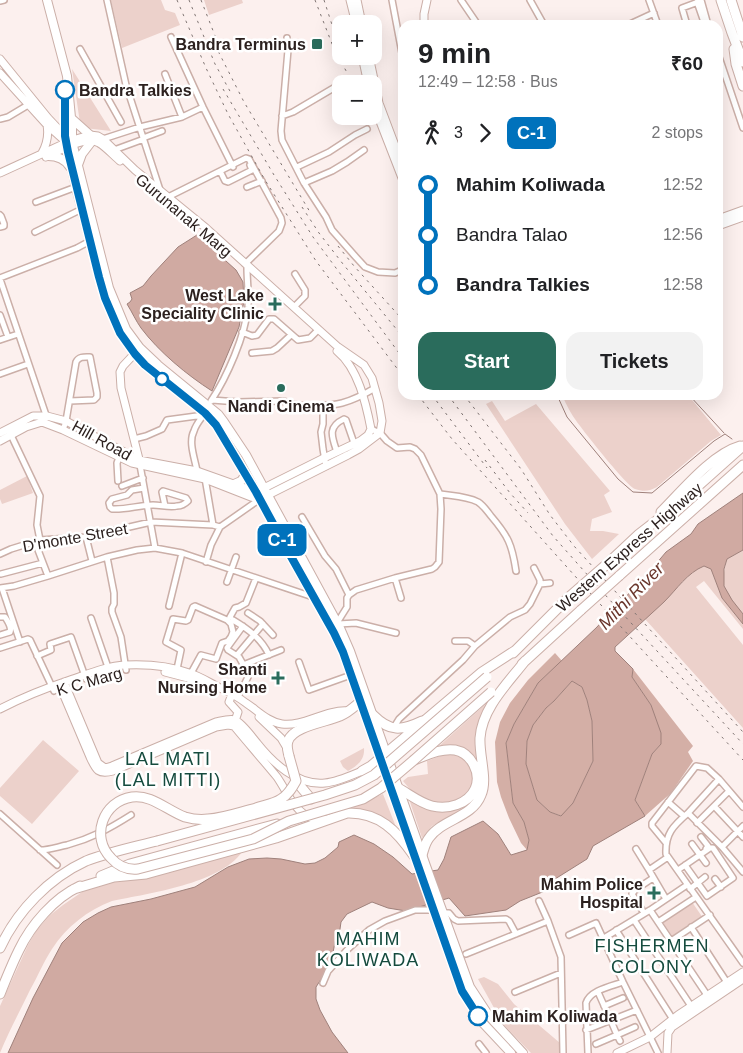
<!DOCTYPE html>
<meta charset="utf-8">
<style>
body{margin:0;font-family:Helvetica,sans-serif;background:#f2f2f2;color:#202124;height:100vh;display:flex;flex-direction:column;font-size:19px;white-space:nowrap}
*{box-sizing:border-box;margin:0}
p{font-size:16px;color:#757577}
.icon{flex:none;width:28px;height:28px;fill:none;stroke:currentColor;stroke-width:2;stroke-linecap:round;stroke-linejoin:round}
.map{position:relative;flex:1;overflow:hidden}
.drawer{position:absolute;left:398px;top:20px;width:325px;height:380px;display:flex;flex-direction:column;background:#fff;border-radius:15px;box-shadow:0 5px 20px #0002}
.drawer>*{flex:none}
.badge{padding:0 10px;border-radius:8px;font-size:18px;line-height:32px}
.tools{position:absolute;left:332px;top:15px;display:grid;gap:10px}
.tools a{display:grid;place-items:center;width:50px;height:50px;border-radius:10px;background:#fff;box-shadow:0 5px 20px #0002;font-size:25px}
.map>.badge{position:absolute;translate:-50% -50%;box-shadow:0 0 0 2px #fff}
.legs{display:flex;align-items:center;gap:8px;height:55px;padding:0 20px;font-size:16px}
.legs p{margin-inline-start:auto}
.headline{display:flex;align-items:center;justify-content:space-between;height:85px;padding:0 20px}
h1{font-size:28px;font-weight:700;line-height:38px}
.button{display:flex;gap:10px;margin-top:auto;padding:10px 20px}
.button a{flex:1;height:58px;border-radius:15px;background:#2a6c5c;color:#fff;font-size:20px;font-weight:700;line-height:58px;text-align:center}
.button a+a{background:#f2f2f2;color:#202124}
ul{padding:0 20px;list-style:none}
li{display:flex;align-items:center;gap:18px;height:50px;font-size:19px}
li i{display:grid;place-items:center;width:8px;height:100%;margin:0 6px;background:currentColor}
li i::after{content:'';width:12px;height:12px;margin:-6px;border:4px solid;border-radius:50%;background:#fff}
li p{margin-inline-start:auto}
li:first-child i{background:linear-gradient(#0000 50%,currentColor 0)}
li:last-child i{background:linear-gradient(currentColor 50%,#0000 0)}
.map>svg:first-child{display:block}
.green{fill:#ecd1cb}
.forest{fill:#d4afa6}
.water{fill:#d0aaa2;stroke:#9f817b;fill-rule:evenodd}
.lines{fill:none;stroke-linecap:round;stroke-linejoin:round}
.stream{stroke:#9f817b;stroke-width:1}
.street-casing{stroke:#cbafa8;stroke-width:8}
.secondary-casing{stroke:#cbafa8;stroke-width:9}
.primary-casing{stroke:#cbafa8;stroke-width:10}
.highway-casing{stroke:#cbafa8;stroke-width:11}
.street{stroke:#fff;stroke-width:5}
.secondary{stroke:#fff;stroke-width:7}
.primary{stroke:#fff;stroke-width:8}
.highway{stroke:#fff;stroke-width:9}
.rail{stroke:#807573;stroke-width:1;stroke-dasharray:2.5 5;stroke-linecap:butt}
.highway-bridge-casing{stroke:#cbafa8;stroke-width:11;stroke-linecap:butt}
.highway-bridge{stroke:#fff;stroke-width:9}
.line-1-casing{stroke:#fff;stroke-width:11}
.line-1{stroke:#0072bc;stroke-width:8}
.poi-dot{fill:#2a6c5c;stroke:#fff;stroke-width:2}
.stop-1-dot{fill:#fff;stroke:#0072bc;stroke-width:2.5}
.labels{text-anchor:middle;stroke-width:5;stroke-linejoin:round;paint-order:stroke}
.poi-label{font-size:16px;font-weight:bold;fill:#2c211f;stroke:#fff;text-anchor:end}
.stop-label{font-size:16px;font-weight:bold;fill:#2c211f;stroke:#fff;text-anchor:start}
.street-label{font-size:16px;fill:#2c211f;stroke:#fff}
.water-label{font-size:18px;font-style:italic;fill:#6b372d;stroke:#fff}
.neighbourhood-label{font-size:18px;letter-spacing:1px;fill:#154b3e;stroke:#fff}
</style>
<div class="map">
<svg width="743" height="1053" viewBox="0 0 743 1053">
<rect width="100%" height="100%" fill="#fcf0ee"/>
<path class="green" d="M111,0h50l4,10 10,3 5,12 -58,23z
M204,0h38l1,3 -34,12z
M72,69l39,62 -27,-3 -4,-5z
M562,395h126l33,40 -10,6 -54,46c-7,4 -13,5 -22,2 -9,-4 -50,-56 -58,-67 -6,-8 -11,-18 -15,-27z
M492,401l13,20 31,-17 74,87 -6,4 8,17 -20,7 -2,12h13l16,3 -27,25 -27,-35 -79,-120z
M27,476l6,17 -31,11 -2,-5v-9z
M743,550v64c-6,-7 -16,-18 -19,-27 -2,-9 1,-20 3,-28z
M704,566l7,3 11,29 21,26v5l-39,-48 -8,6 47,58v83l-98,-109c10,-9 20,-18 29,-28 10,-10 17,-20 30,-25z
M489,701l-8,16v68l-8,18 -20,12 -21,11 -10,12 -14,-42 15,11 47,-7 6,-37 -38,-16z
M43,740l36,31 -47,53 -32,-28v-8z
M364,748c1,12 -7,18 -16,23l-5,-4 -3,-6z
M449,754c12,1 19,6 23,18 5,16 -10,31 -26,32 -4,1 -11,-1 -15,-2 -12,-3 -21,-12 -28,-21l5,-4 20,-3 -1,-13 16,-6z
M383,794l15,38 -49,-23z
M242,852c-23,32 -92,41 -130,49 -24,9 -46,26 -60,48 -8,12 -14,27 -22,41 -10,21 -21,41 -30,63v-47l28,-61 8,-14 13,-15 14,-11 19,-13 25,-9 38,-5z
M692,902l11,16 -30,19 -11,-16z
M484,977l14,7 16,20 46,39v10h-29l-28,-29 -25,-45z"/>
<path class="forest" d="M555,653l7,8 -24,22 -24,41 -8,19 7,60 11,19 5,18 -2,10 -6,-7 -12,-25 -8,-21 -4,-15 -2,-40 5,-20 10,-19 18,-23z
M633,669l60,77 -5,6 5,9 -22,32 -26,23 -10,-16 17,-46 9,-10 -10,-39 -19,-28z
M572,681l10,6 5,13 5,21 1,40 -20,42 -11,13 -12,-4 -13,-12 -11,-36 1,-23 6,-16 13,-17 8,-7z"/>
<path class="water" d="M197,235l39,35 7,12 1,19 -5,26 -27,64c-25,-16 -53,-39 -71,-63 -5,-7 -9,-16 -14,-24l3,-2 2,-3 -2,-6 13,-7 8,-10 27,-29z
M743,493v57l-16,9 -3,10v17l8,14 11,14v10l-21,-26 -11,-29 -7,-3c-17,7 -27,23 -40,36 -16,15 -33,30 -49,45v4l18,18 -1,8 19,28 10,28v11l-9,10 -17,46 10,16 -52,30 -6,13 -32,20 -10,12 -25,10 -14,9 -41,6 -16,-18 -43,13 -18,-3 -16,-6 -25,12 -6,8 -1,7 -5,13 -3,16 -7,15 -9,14v12l4,11 12,22 16,21h-340l25,-55 29,-55 21,-21 15,-9 13,-6 40,-8 44,-12 33,-20 21,-8 18,-1 14,1 24,5 10,-1 10,-5 13,-11 1,-5 15,-7 20,9 19,13 19,17 26,-4 6,-11 7,-22 32,-16 15,13 13,21 16,-5 2,-10 -5,-18 -11,-19 -7,-60 8,-19 24,-41 59,-56 9,-10 39,-40 21,-25 25,-18 7,-10zM572,681l10,6 5,13 5,21 1,40 -20,42 -12,13 -11,-4 -13,-12 -11,-36 1,-23 6,-16 13,-17 8,-7z"/>
<g class="lines">
<path class="stream" d="M557,395l10,22 51,62 15,13 19,1 62,-52 11,-7 7,5
M689,395l35,38"/>
<g class="street-casing">
<path id="street" d="M107,0l19,85 34,105
M392,0l10,53
M461,0l17,25
M530,0l14,25
M649,0l9,25
M701,0l7,25
M0,1l4,-1
M697,2l8,23
M628,25l26,-12
M687,25l-5,-17 19,-7
M287,38l1,12 -7,81 1,9 22,43 22,34 6,13 22,25 11,12 13,5 17,1 7,-3
M80,49l41,73
M718,54l25,74
M165,74l17,43
M282,116l11,-4 44,-26
M0,119l8,-2 20,-12
M143,138l19,-7
M103,139l37,-12 42,-10 21,-10
M114,150l30,-11
M233,167l-1,-2 14,-7 3,1 32,59 1,5 -3,8 -34,33
M297,167l32,-15 26,-17 12,-6
M220,171l5,10 3,1 24,-12 -2,-5
M304,183l28,-12 15,-9 17,-12
M247,187l15,-6
M168,197l64,-32 -29,-58 -32,-70
M36,202l40,-15
M0,215l1,1 3,8v2l-4,1
M35,232l47,-23
M0,278l77,-30 13,-7
M0,279l47,139
M294,307l11,-11v-6l-10,-16
M0,315l8,22
M242,332l10,4 5,-1 12,-16h5l24,21 12,-2 6,-6
M0,340l18,-6
M252,353l20,-2 5,-3 14,-13
M0,374l28,-10
M212,400l26,2 45,-1c5,1 9,4 15,4 12,2 32,1 44,-2 11,-3 23,-9 33,-15
M211,401c16,-24 34,-65 37,-94 1,-13 -1,-26 -1,-39l1,-2
M323,405v19l-2,8 2,17 3,17
M63,430l3,-9 10,-59c3,-6 9,-5 14,-5l7,36v4l-3,3 -24,1
M10,433l30,63 -3,29 3,15
M134,439l12,-3 16,-7 5,-9 37,-5
M337,452c-5,-15 -10,-25 7,-33l2,1 8,23 3,3
M140,465l15,83
M197,471c-2,-12 -9,-29 -3,-40 2,-7 7,-12 11,-18
M205,478l8,47
M118,481l-1,-18 3,-8
M122,486l21,-8
M144,488l-12,2 -5,5 -15,4 -3,4 1,4 2,2c14,1 27,-4 41,-4 8,0 17,3 24,1 5,0 8,-2 11,-5l-2,-3 -23,-7 -1,1 3,14
M440,494c12,2 26,2 38,8 5,3 9,9 13,14 17,20 21,28 25,55
M302,517l23,39 11,13 13,26
M86,537l6,24
M35,542l13,34
M0,554l11,-5 29,-9 46,-3 65,-15 62,3 7,2
M107,557l7,36v11l-2,4v4l9,25 5,33
M206,562l5,-17 9,-18 40,-28
M534,568l6,12v4
M1,574l42,-11
M395,578l6,20
M227,582l9,-25
M0,588l14,-2 34,-10 59,-19 30,-7 18,-2 27,5 131,44
M2,588l18,54
M169,606l13,-53
M248,613l12,8 13,14
M0,617h5c3,5 7,10 5,15l-10,3
M230,617l5,-9 4,-1 7,-4 10,-25
M91,618l19,55
M233,620c15,9 29,19 36,35
M337,623l10,-16v-9l2,-3 7,-5 39,-12 37,-9 3,-2 4,-5 2,-53 -1,-15 -19,-39 -6,-6 -5,-2 -13,1 -10,-7 -7,-8 -9,-4
M338,624l18,-1 40,10
M455,641h13l7,5
M0,648l28,-9 2,1 24,51
M237,655l26,-31
M37,656l14,-6 -1,-6 21,-7 15,42
M299,662l10,28 42,-15
M243,665l38,-15
M177,669l4,-19 -15,-8 7,-23 13,2 2,-1 5,-13 2,-1 32,14 4,4 2,8 -2,5 -3,4 -6,2 -6,16 -15,-4 -11,20
M238,697l10,-20v-4l-9,-16 -11,-7 -1,-2 16,-22
M394,727l5,-8 64,-59 12,-14 35,-29 15,-7 5,-6 10,-20 10,-1
M668,802l16,14
M714,806l29,31
M688,813l31,-34 24,28
M0,814l57,51
M697,823l32,-32
M701,837l7,9 -2,3v1
M666,843l-14,-17v-3l44,-57 11,2 12,11
M692,844l14,19
M722,847l21,-21
M636,849l13,21
M40,850c9,0 17,-3 27,-5 25,-7 42,-16 64,-30
M678,870l32,-22h3l20,30 -26,18 -22,-31
M743,872l-21,-25 -34,-34c-15,13 -23,21 -22,41l77,109
M715,879l6,8
M690,889l15,-12
M666,899l-17,-29 19,-13
M539,901l9,20 13,36 2,96
M650,910l59,88
M443,913h6l5,6 4,2 48,-2 3,2 7,13
M644,913l-12,-19 3,-4 18,-12
M634,920l57,86
M658,922l38,-25
M691,927l37,57
M616,930l58,91
M569,935l27,-12 27,59 35,71
M604,938l46,-28 37,-25
M671,941l39,-26
M466,954l82,-33
M323,983l5,-12 20,-22 21,-19 16,-9 30,-11h19
M515,992l46,-19
M598,992l8,18
M604,1006l19,-8
M586,1030l51,-20
M620,1041l-3,-6 18,-8
M479,1044l7,9
M596,1044l21,-9 -6,-14
M588,1053l-2,-50c4,-13 26,-17 37,-21"/>
</g>
<g class="secondary-casing">
<path id="secondary" d="M350,0l6,24
M357,0l5,24
M424,25v-11l3,-14
M362,56l6,28
M369,56l10,47 23,61
M0,59l48,59 17,18
M0,73l47,52 19,17
M374,106l28,72
M42,153c5,-9 7,-17 5,-28
M46,157c13,-6 40,-22 53,-14 7,4 15,13 21,18
M0,173l72,-33 18,-5 8,1 5,3 32,31 71,58 132,119 26,18 8,13 7,25 3,18 -2,12 -21,16 -11,6 -88,44 -9,-2 -46,-18 -73,-16 -69,-33 -21,-8 -16,5 -26,14
M718,219l25,-9
M718,226l25,-9
M138,350l-15,16 -3,6 1,16 19,75
M0,433l33,-17h14l19,5 73,39 58,11 59,21 68,-34 36,-17 8,-6 3,-6c-5,-26 -13,-61 -34,-78
M165,672l23,6 23,11
M64,682l34,81 7,5 7,-2 104,-44c5,-1 14,-4 19,-2 7,3 17,17 22,23 15,19 40,43 68,40 12,-1 25,-7 37,-12
M59,684l31,73c6,13 8,18 23,14l103,-44 12,-2 6,1c14,17 29,34 43,51 9,13 15,29 28,38 6,4 11,5 19,4
M232,694l-3,8 9,10 -4,12
M0,709c23,-12 46,-21 70,-29 18,-6 37,-14 55,-15 21,-1 45,1 64,8 11,3 21,10 31,15 9,4 18,9 26,15 11,7 22,19 36,21 21,3 44,-15 66,-13
M259,717l22,21 6,10
M617,1053l33,-16 28,-22 65,-43
M667,1053l1,-20 4,-6 71,-48"/>
</g>
<g class="primary-casing">
<path id="primary" d="M47,0l20,76 5,52v12l2,10 35,138 17,41 14,19 18,17 60,49 6,8 22,33 94,173 10,23 76,215 44,121 19,29 34,37
M65,111l1,31 10,45 29,111 15,35 15,21 10,11 60,48 11,12 40,67 25,46 53,95 9,19 119,339 20,31 29,31
M71,118l19,17
M48,156c9,0 17,3 22,11
M78,165l4,-11 10,-13
M234,484l7,-3 5,-7"/>
</g>
<g class="highway-casing">
<path id="highway" d="M721,0l11,33 11,29
M731,0l12,37
M734,49l2,15 7,22
M661,512c21,-21 51,-58 79,-66
M607,564l32,-30 39,-30 65,-58
M619,576l124,-111
M513,653l55,-55
M522,664l59,-54
M373,715c17,17 28,16 49,6
M289,756c-1,-5 -3,-9 -1,-15 5,-15 39,-19 52,-25 8,-3 14,-9 20,-14
M362,771l9,-5 111,-94 34,-22
M296,781l15,18
M398,788c11,6 22,15 34,18 16,4 36,-2 43,-17 7,-16 -4,-36 -20,-39 -14,-2 -28,5 -41,10
M422,855c2,-6 3,-12 7,-17 13,-19 43,-20 52,-43 7,-15 -2,-39 -1,-57 2,-30 28,-55 45,-77
M101,876l29,-12 147,-40
M74,889l40,-12 32,-3 130,-36 71,-25c32,-1 50,18 67,43
M0,948c17,-37 49,-70 86,-87 23,-9 48,-14 71,-20
M0,994c6,-15 12,-30 19,-44 12,-25 35,-52 61,-64"/>
</g>
<use href="#street" class="street"/>
<use href="#secondary" class="secondary"/>
<use href="#primary" class="primary"/>
<use href="#highway" class="highway"/>
<path class="rail" d="M177,0l29,68 22,46 37,66 51,81 86,114
M189,0l26,64 16,29
M201,0l20,51
M315,0l19,49 16,29
M324,0l10,31
M215,45l29,57 66,110
M223,89l51,86 39,62 89,120
M302,207l17,26 24,31 59,72
M338,246l16,20 48,53
M418,395l34,44 149,166 142,155
M432,395l55,73
M448,395l105,141 55,62 135,146
M464,395l57,74 29,46 24,31 169,186
M485,460l25,33 18,20"/>
<g class="highway-bridge-casing">
<path id="highway-bridge" d="M568,598l39,-34
M581,610l38,-34
M289,756l7,25c-4,7 -8,14 -15,18 -7,5 -17,6 -25,9 -16,4 -32,10 -48,11 -8,1 -16,0 -23,-2 -17,-6 -34,-23 -53,-20 -29,4 -42,40 -21,61 7,8 17,12 27,11l115,-30 36,-18 74,-22 18,-11 33,-28 77,-68
M157,841l168,-46 30,-10 19,-10 113,-98"/>
</g>
<use href="#highway-bridge" class="highway-bridge"/>
</g>
<g class="lines">
<g class="line-1-casing">
<path id="line-1" d="M65,90v46l3,16 31,125 6,21 15,35 15,21 10,11 60,48 11,12 40,67 33,61 45,80 9,19 119,339 16,25"/>
</g>
<use href="#line-1" class="line-1"/>
</g>
<g class="poi-dot">
<rect x="311" y="38" width="12" height="12" rx="2.5"/>
<path d="M272.5 296.5h5v5h5v5h-5v5h-5v-5h-5v-5h5z"/>
<circle cx="281" cy="388" r="5"/>
<path d="M275.5 670.5h5v5h5v5h-5v5h-5v-5h-5v-5h5z"/>
<path d="M651.5 885.5h5v5h5v5h-5v5h-5v-5h-5v-5h5z"/>
</g>
<g class="stop-1-dot">
<circle cx="65" cy="90" r="9"/>
<circle cx="162" cy="379" r="6"/>
<circle cx="478" cy="1016" r="9"/>
</g>
<g class="labels">
<g class="poi-label">
<text x="306" y="50">Bandra Terminus</text>
<text x="264" y="301">West Lake<tspan x="264" dy="18">Speciality Clinic</tspan></text>
<text x="281" y="412" text-anchor="middle">Nandi Cinema</text>
<text x="267" y="675">Shanti<tspan x="267" dy="18">Nursing Home</tspan></text>
<text x="643" y="890">Mahim Police<tspan x="643" dy="18">Hospital</tspan></text>
</g>
<g class="stop-label">
<text x="79" y="96">Bandra Talkies</text>
<text x="492" y="1022">Mahim Koliwada</text>
</g>
<g class="street-label">
<text transform="translate(184 215) rotate(40)" y="6">Gurunanak Marg</text>
<text transform="translate(102 440) rotate(29)" y="6">Hill Road</text>
<text transform="translate(75 537) rotate(-10)" y="6">D'monte Street</text>
<text transform="translate(629 547) rotate(-41)" y="6">Western Express Highway</text>
<text transform="translate(89 681) rotate(-16)" y="6">K C Marg</text>
</g>
<g class="water-label">
<text transform="translate(631 596) rotate(-46)" y="6">Mithi River</text>
</g>
<g class="neighbourhood-label">
<text x="168" y="765">LAL MATI<tspan x="168" dy="21">(LAL MITTI)</tspan></text>
<text x="368" y="945">MAHIM<tspan x="368" dy="21">KOLIWADA</tspan></text>
<text x="652" y="952">FISHERMEN<tspan x="652" dy="21">COLONY</tspan></text>
</g>
</g>
</svg>
<div class="tools">
<a>+</a>
<a>−</a>
</div>
<b class="badge" style="left:282px;top:540px;background:#0072bc;color:#fff">C-1</b>
<section class="drawer">
<div class="headline"><div><h1>9 min</h1><p>12:49 – 12:58 · Bus</p></div><b>₹60</b></div>
<div class="legs"><svg class="icon" aria-label="walk" viewBox="0 0 24 24"><circle cx="13" cy="4" r="2"/><path d="M13 8l-2 6 4 7M11 14l-3 7M7 12l3-4h3l4 4"/></svg>3<svg class="icon" aria-label="forward" viewBox="0 0 24 24"><path d="M9 5l7 7-7 7"/></svg><b class="badge" style="background:#0072bc;color:#fff">C-1</b><p>2 stops</p></div>
<ul>
<li><i style="color:#0072bc"></i><b>Mahim Koliwada</b><p>12:52</p></li>
<li><i style="color:#0072bc"></i><span>Bandra Talao</span><p>12:56</p></li>
<li><i style="color:#0072bc"></i><b>Bandra Talkies</b><p>12:58</p></li>
</ul>
<div class="button"><a>Start</a><a>Tickets</a></div>
</section>
</div>
